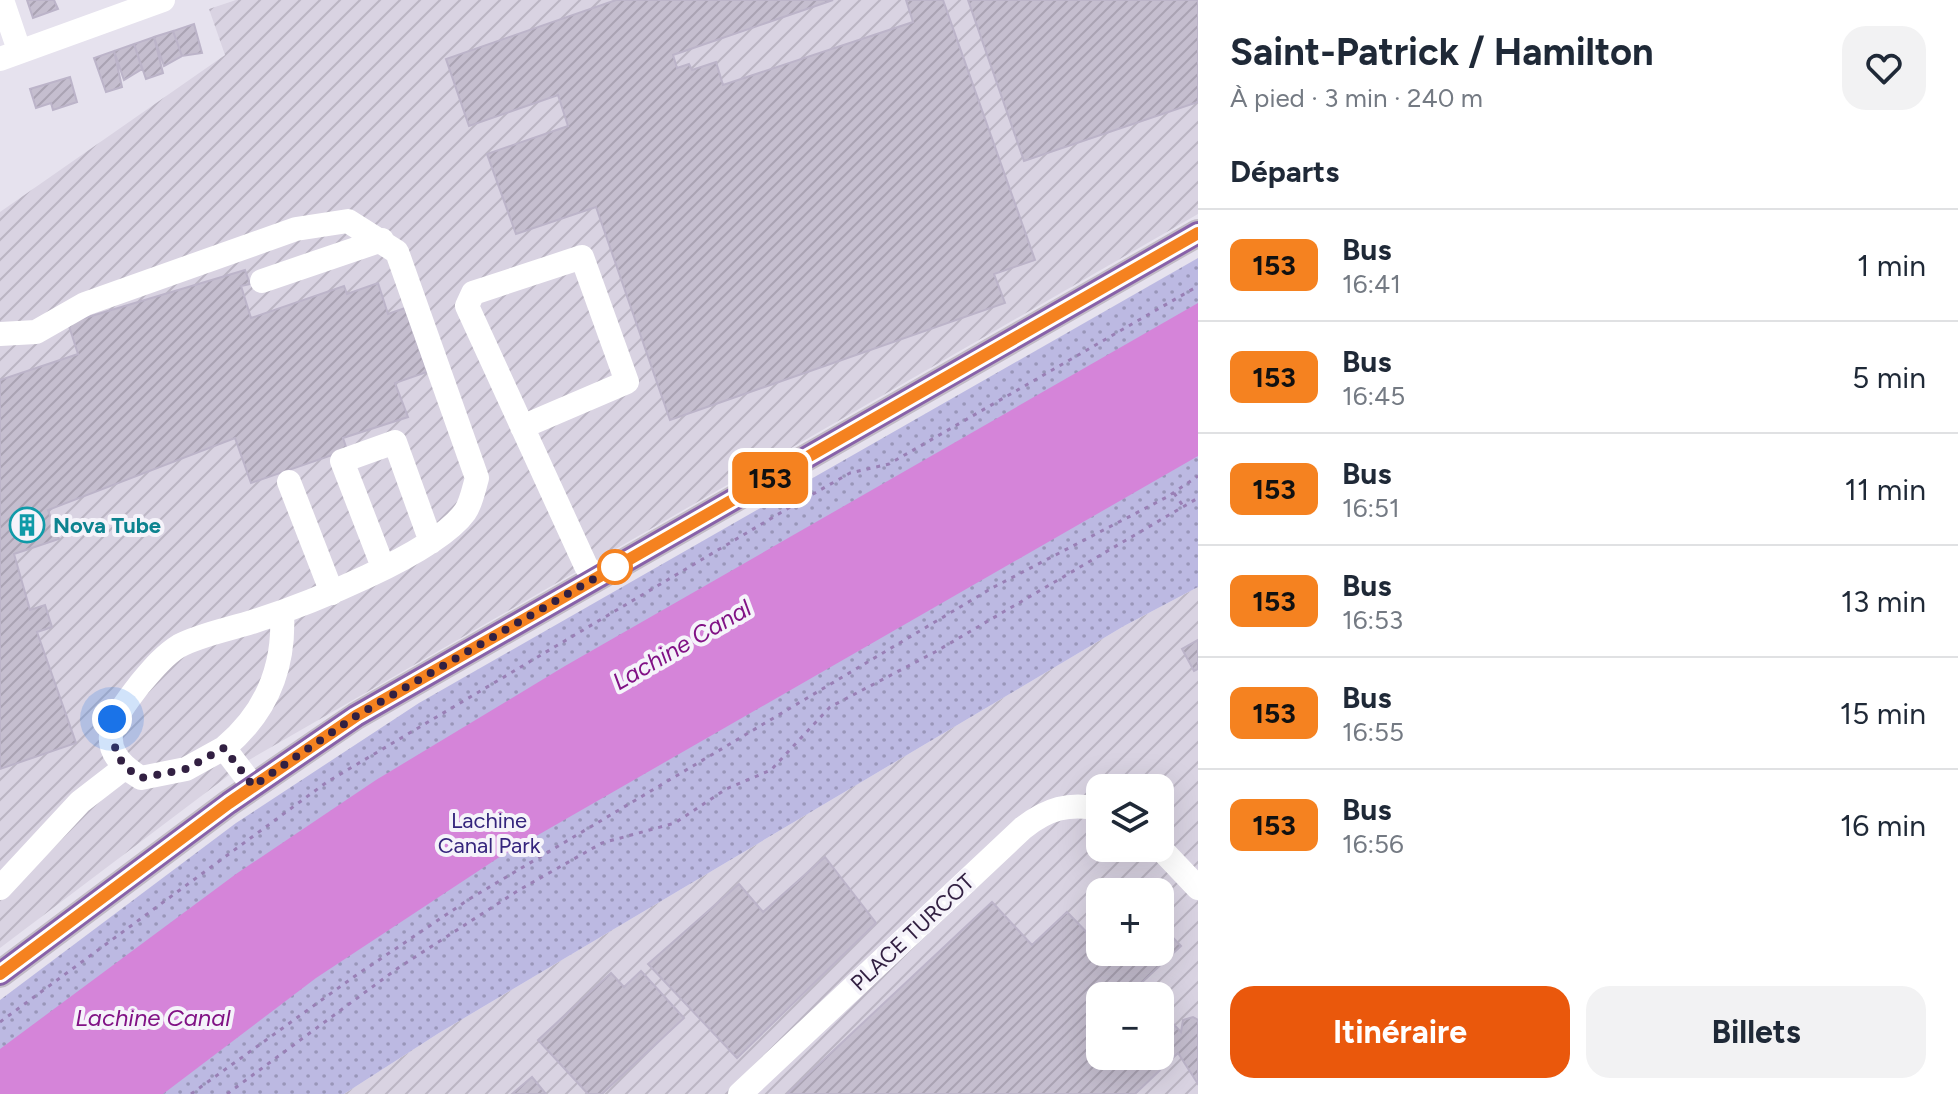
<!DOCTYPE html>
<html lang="fr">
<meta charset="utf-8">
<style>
body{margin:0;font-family:Figtree,sans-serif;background:#f2f2f3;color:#1f2937;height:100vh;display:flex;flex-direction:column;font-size:30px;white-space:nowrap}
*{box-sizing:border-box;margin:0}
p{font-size:26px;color:#747a83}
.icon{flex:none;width:44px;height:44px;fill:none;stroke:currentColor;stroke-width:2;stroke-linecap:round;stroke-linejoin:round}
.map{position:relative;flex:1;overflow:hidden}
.panel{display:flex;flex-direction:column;background:#fff;width:760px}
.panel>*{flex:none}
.badge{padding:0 16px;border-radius:12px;font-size:28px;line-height:52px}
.controls{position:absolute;left:1086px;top:774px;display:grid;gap:16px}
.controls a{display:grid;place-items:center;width:88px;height:88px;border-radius:16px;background:#fff;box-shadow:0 8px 32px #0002;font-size:40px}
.you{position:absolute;width:40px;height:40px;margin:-20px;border:6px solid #fff;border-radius:50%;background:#1a73e8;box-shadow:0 0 0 12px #1a73e833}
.map>.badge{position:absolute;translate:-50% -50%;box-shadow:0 0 0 4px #fff}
h2{padding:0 32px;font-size:30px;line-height:72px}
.round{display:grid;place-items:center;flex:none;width:84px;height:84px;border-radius:24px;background:#f2f2f3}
.headline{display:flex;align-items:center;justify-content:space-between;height:136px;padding:0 32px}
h1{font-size:38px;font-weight:700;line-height:60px}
.primary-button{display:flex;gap:16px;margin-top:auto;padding:16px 32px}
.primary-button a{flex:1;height:92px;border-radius:24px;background:#ea580c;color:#fff;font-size:32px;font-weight:700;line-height:92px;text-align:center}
.primary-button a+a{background:#f2f2f3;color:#1f2937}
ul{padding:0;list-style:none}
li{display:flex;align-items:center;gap:24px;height:112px;padding:0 32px;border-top:2px solid #e0e1e3}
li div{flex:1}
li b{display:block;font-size:30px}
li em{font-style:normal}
li .badge{min-width:88px;font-weight:700;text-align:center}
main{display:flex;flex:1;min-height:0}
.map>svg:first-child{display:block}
.industrial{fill:url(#industrial-furrows);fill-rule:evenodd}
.park{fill:url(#park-dots)}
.water{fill:#d584d9}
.building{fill:url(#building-hatch);stroke:#bcb4c9;stroke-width:2}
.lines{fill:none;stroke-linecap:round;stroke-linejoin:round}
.major-casing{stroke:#c2bcc6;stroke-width:28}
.path{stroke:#997fb5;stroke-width:3;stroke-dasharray:4 6;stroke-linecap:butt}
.minor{stroke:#fff;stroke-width:24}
.major{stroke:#8862a9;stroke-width:24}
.line-casing{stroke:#fff;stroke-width:18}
.line{stroke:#f58220;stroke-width:12}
.walk{stroke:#322042;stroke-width:8;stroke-dasharray:0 14.4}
.stop-dot{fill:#fff;stroke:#f58220;stroke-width:4}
.labels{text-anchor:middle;stroke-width:8;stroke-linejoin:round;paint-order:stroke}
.culture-label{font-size:22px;font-weight:bold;fill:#0d838f;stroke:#f5f3fa;text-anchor:start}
.park-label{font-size:22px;fill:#35257d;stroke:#f5f3fa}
.street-label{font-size:22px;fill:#322042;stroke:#f5f3fa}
.water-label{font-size:24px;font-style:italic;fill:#811285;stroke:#f5f3fa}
</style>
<main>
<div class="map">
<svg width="1198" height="1094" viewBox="0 0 1198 1094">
<defs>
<pattern id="industrial-furrows" width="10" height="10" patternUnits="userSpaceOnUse" patternTransform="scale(2)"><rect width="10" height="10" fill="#d9d3e2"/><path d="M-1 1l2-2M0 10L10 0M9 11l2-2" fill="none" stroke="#bbb5c3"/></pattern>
<pattern id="park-dots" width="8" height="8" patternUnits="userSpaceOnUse" patternTransform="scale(2)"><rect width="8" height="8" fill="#bcb9e2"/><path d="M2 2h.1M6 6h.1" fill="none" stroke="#9996b9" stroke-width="1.8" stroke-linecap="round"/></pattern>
<pattern id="building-hatch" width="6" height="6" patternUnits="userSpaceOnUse" patternTransform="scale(2)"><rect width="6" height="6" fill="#c5becf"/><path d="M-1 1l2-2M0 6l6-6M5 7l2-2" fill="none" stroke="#aaa3b3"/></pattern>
</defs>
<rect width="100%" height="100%" fill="#e6e2ee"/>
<path class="industrial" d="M236,0h962v214l-949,546 -249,188v-736l225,-157 -16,-46z
M1198,587v507h-854l95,-61 685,-407zM1100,788h60v60h-60zM1100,892h60v60h-60zM1100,996h60v60h-60z"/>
<path class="park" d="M1198,258v329l-74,39 -685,407 -95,61h-344v-94l236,-177 183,-120z"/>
<path class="water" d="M1198,303v153l-700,402 -182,120 -153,116h-163v-45l236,-175 140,-94 189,-114z"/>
<path class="building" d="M27,0h27l4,9 -25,9z
M616,0h217l-160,55 4,13 12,-4 3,6 24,-8 7,23 190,-63 -7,-22h37l92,260 -41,14 11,29 -335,117 -74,-213 -80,27 -29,-80 81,-28 -10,-31 -89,31 -23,-67z
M968,0h230v102l-174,59z
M194,24l8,29 -20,3 -9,-25z
M173,31l9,25 -18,10 -10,-29z
M154,37l9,36 -17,6 -12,-35z
M134,44l8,25 -18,11 -10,-29z
M114,51l8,36 -16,5 -12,-34z
M70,77l7,25 -24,8 -2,-7 -15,5 -6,-19z
M245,270l5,14 -9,2 10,32 93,-32 3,8 31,-11 10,31 17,-6 22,64 -32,11 13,34 -65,21 4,12 -96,33 -16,-45 -187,72 11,29 -45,15 16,56 15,-5 7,22 -15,5 39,111 -76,26v-389l78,-26 -10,-31z
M1198,640v29l-4,2 -12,-22z
M825,857l51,66 -139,135 -89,-94 91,-80 24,28z
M992,902l40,43 35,-33 33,34v6h5l12,12 13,-12h30v-28l21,22 -43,40 9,10h-47v60h60v-46l21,22 2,-12 10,-3 5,3v64l-20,-31 -43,41h-348z
M641,971l43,47 -82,76h-14l-50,-54 73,-67 13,14z
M532,1077l14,17h-34z"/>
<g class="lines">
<g class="major-casing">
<path id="major" d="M0,974l229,-171 127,-87 842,-483"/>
</g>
<path class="path" d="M1174,493l9,13
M0,1022l327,-240 465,-276 58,-33 39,-9 309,-178
M191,1094l164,-118 116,-78 521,-310 175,-91 31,-21
M227,1094l171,-126 121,-78 83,-47 73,-20 51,-34 45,-19 59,-63 105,-55 263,-154"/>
<path class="minor" d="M2,0l17,50
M0,59l163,-59
M262,281l120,-41
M0,334l36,-2 49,-28 211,-75 52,-8 49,31 80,226c-3,10 -6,26 -12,34 -30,42 -160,93 -210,109 -24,8 -53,13 -76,25 -15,9 -28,25 -39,38 -28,36 -49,64 1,94l45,-9 38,-21 29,38
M522,427l105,-45 -45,-125 -109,36 -6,13 119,260 10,12
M289,482l43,111
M383,567l-41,-106 53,-19 36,100
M224,748c42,-35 61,-81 58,-135
M1160,848l38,40
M0,888l80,-86 44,-34
M740,1094l283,-266c24,-19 46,-26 77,-19"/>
<use href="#major" class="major"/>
</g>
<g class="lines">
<g class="line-casing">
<path id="line" d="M0,974l229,-171 127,-87 842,-483"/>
</g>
<use href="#line" class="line"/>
<path class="walk" d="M112,719c1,29 3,43 29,59l45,-9 38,-21 29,38 103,-70 267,-154 -8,5"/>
</g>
<defs>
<g id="building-ring" transform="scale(1.8)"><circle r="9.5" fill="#f5f3fa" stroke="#0f9aa8" stroke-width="1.5"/><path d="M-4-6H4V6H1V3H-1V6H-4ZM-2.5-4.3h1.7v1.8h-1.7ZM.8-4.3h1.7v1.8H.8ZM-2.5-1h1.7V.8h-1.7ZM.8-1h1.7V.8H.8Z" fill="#0f9aa8"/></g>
</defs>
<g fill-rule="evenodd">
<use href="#building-ring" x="27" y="525"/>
</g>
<circle class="stop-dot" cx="615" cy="567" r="16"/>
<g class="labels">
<g class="culture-label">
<text x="53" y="533">Nova Tube</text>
</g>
<g class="park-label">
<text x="489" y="828">Lachine<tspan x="489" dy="25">Canal Park</tspan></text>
</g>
<g class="street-label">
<text transform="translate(912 932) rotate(-43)" y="8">PLACE TURCOT</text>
</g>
<g class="water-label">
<text transform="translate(682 645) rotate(-30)" y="8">Lachine Canal</text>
<text x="153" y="1026">Lachine Canal</text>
</g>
</g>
</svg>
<div class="controls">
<a><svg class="icon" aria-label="layers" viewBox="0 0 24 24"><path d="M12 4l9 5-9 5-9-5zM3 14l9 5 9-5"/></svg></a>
<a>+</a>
<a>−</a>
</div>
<div class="you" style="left:112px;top:719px"></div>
<b class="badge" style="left:770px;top:478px;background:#f58220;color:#111">153</b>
</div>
<section class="panel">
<div class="headline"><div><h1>Saint-Patrick / Hamilton</h1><p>À pied · 3 min · 240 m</p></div><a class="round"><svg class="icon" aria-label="heart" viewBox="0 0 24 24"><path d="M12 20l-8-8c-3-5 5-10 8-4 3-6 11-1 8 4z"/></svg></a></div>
<h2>Départs</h2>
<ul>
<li><span class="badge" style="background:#f58220;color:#111">153</span><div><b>Bus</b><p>16:41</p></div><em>1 min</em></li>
<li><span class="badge" style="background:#f58220;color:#111">153</span><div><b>Bus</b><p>16:45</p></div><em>5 min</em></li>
<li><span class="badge" style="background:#f58220;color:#111">153</span><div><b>Bus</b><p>16:51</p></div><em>11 min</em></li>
<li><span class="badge" style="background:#f58220;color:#111">153</span><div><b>Bus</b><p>16:53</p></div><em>13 min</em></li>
<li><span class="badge" style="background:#f58220;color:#111">153</span><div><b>Bus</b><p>16:55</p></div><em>15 min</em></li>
<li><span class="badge" style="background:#f58220;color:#111">153</span><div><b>Bus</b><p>16:56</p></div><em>16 min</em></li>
</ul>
<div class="primary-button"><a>Itinéraire</a><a>Billets</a></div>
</section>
</main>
